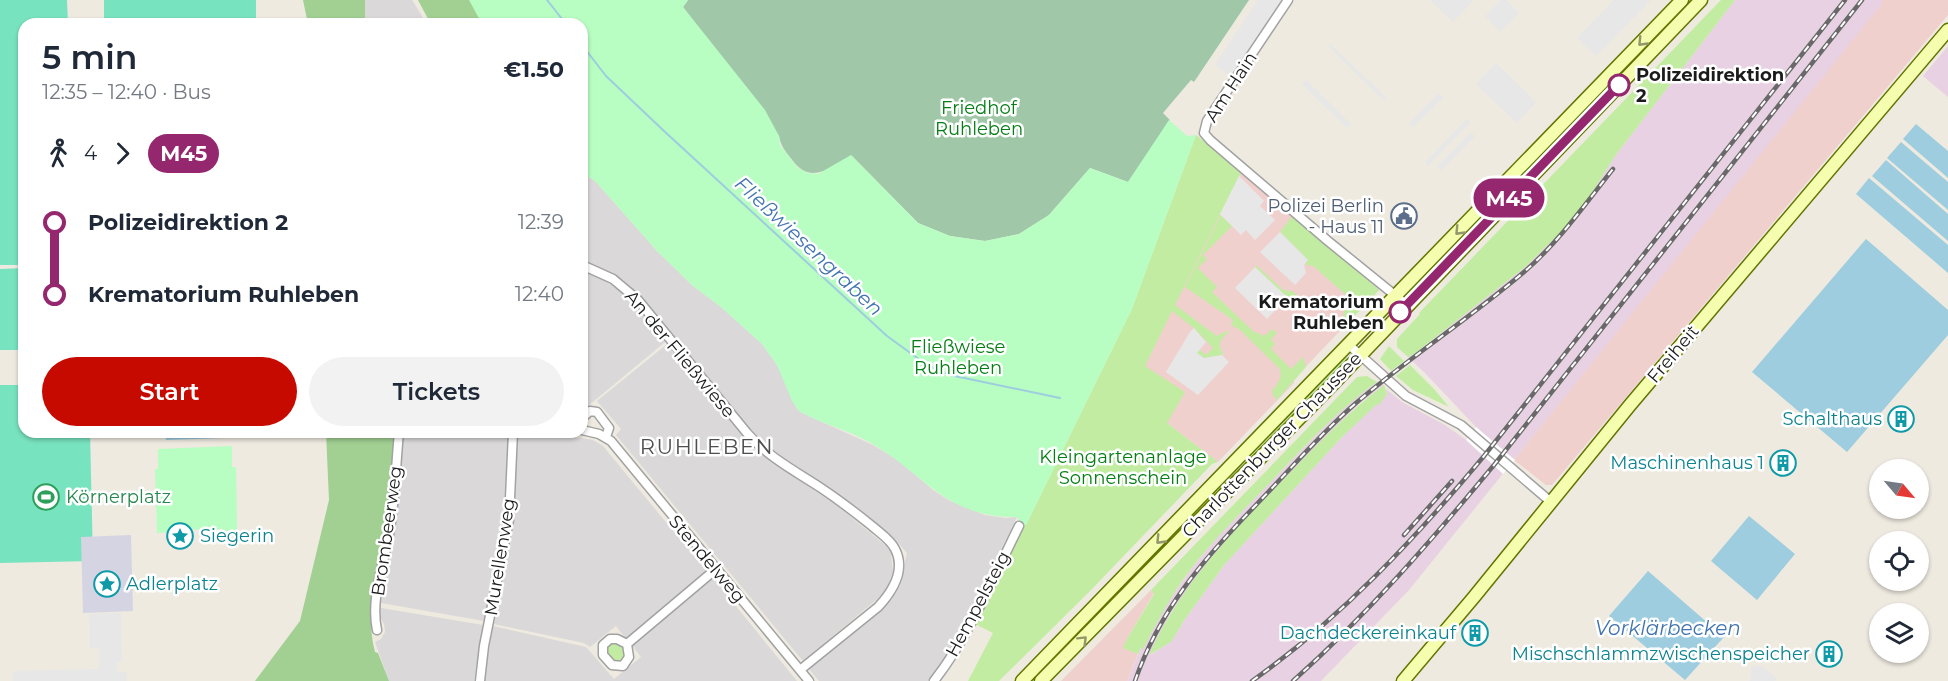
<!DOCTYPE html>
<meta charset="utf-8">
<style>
body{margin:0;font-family:Montserrat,sans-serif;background:#f2f2f3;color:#1f2937;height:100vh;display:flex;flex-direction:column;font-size:22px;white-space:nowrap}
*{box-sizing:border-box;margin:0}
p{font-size:20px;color:#747a83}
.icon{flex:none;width:33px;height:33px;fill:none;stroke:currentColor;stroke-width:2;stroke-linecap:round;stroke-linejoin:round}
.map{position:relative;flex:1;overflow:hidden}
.side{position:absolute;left:18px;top:18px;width:570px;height:420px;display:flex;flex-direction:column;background:#fff;border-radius:18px;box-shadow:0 2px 4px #0004}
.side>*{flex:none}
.badge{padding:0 12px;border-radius:20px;font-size:21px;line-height:39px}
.needle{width:39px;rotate:119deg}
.controls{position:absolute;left:1869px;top:459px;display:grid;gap:12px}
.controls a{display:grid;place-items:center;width:60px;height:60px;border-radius:50%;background:#fff;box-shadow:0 2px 4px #0004;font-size:30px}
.map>.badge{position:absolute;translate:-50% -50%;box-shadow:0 0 0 3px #fff}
.legs{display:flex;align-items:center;gap:9px;height:66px;padding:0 24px;font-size:20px}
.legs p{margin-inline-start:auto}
.head{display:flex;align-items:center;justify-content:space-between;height:102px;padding:0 24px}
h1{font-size:33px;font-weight:600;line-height:45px}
.action{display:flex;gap:12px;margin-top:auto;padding:12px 24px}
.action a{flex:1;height:69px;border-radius:36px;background:#c70a00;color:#fff;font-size:24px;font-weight:600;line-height:69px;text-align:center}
.action a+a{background:#f2f2f3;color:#1f2937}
ul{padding:0 24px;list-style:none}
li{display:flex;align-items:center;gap:21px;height:72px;font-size:22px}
li i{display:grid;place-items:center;width:9px;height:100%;margin:0 8px;background:currentColor}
li i::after{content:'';width:15px;height:15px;margin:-8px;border:4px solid;border-radius:50%;background:#fff}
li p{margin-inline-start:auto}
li:first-child i{background:linear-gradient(#0000 50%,currentColor 0)}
li:last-child i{background:linear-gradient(currentColor 50%,#0000 0)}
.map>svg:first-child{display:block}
.residential{fill:#dad8d8}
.commercial{fill:#f0d0cd}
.industrial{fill:#e7d1e2}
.grass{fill:#c2eca1}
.forest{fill:#a1d092}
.cemetery{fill:#a0c8a8}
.park{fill:#b8fdc1}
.pitch{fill:#78e3bf}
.parking{fill:#e7e7e7}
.plaza{fill:#d5d4e3}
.water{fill:#9dcddf}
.pier{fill:#fff}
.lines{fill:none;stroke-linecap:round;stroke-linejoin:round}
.stream{stroke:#9dcddf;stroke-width:2}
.street-casing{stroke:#a2a2a2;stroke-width:11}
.secondary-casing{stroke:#627500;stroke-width:15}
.street{stroke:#fff;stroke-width:8}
.secondary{stroke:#f5fdae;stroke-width:12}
.rail-casing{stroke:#696969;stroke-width:4.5}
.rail{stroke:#fff;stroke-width:2;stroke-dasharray:7;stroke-linecap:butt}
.oneway{stroke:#93976c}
.line-1-casing{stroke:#fff;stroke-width:14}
.line-1{stroke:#95276e;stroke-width:9}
.stop-1-dot{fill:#fff;stroke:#95276e;stroke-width:3}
.labels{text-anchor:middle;stroke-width:5;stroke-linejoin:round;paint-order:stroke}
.stop-label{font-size:18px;font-weight:bold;fill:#1b1b1b;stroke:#fff;text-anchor:start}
.street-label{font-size:18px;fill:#1b1b1b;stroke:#fff}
.park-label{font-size:18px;fill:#047e15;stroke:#fff}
.service-label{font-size:18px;fill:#4e5e75;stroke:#fff;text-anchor:end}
.culture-label{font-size:18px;fill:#0d838f;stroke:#fff;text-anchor:end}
.leisure-label{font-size:18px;fill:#27864d;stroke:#fff;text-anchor:start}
.water-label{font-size:20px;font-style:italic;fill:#4374b0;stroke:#fff}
.quarter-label{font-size:21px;letter-spacing:1.5px;fill:#4e4e4e;stroke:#fff}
</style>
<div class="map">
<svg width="1948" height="681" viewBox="0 0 1948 681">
<rect width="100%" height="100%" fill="#eeeae0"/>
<path class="residential" d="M365,0h47l10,16v8h-57z
M582,173l13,8 62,70 36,35 28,21 41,37 15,21 20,44 5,4 71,32 26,16 34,29 17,11 35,14 20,3 12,-1 -56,112 -12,22 -21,30h-109l-10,-12 78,-64 13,-23 7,-29 -14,-16 -36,-30 -34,-23 -42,-27 -20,-16 -11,-11 -108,-133 -30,-24 -30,-14v-20l6,-19 -6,-9z
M582,270l22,10 18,12 18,18 25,32 -83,69z
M667,344l87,105 18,14 63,41 55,45 3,22 -4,12 -7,12 -79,66 -187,-226 5,-6 -24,-28z
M403,432l105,3 -5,88 -19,98 -103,-18 15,-88z
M518,436l63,2 12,2 10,6 104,126 -81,67 -10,-13 -26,21 -6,-4 -90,-19 19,-94z
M712,577l85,104h-313l9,-55 93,21 28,32 27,-22 -10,-13z
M381,608l102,17 -9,56h-85l-14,-39 6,-3 4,-7 -1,-8 -4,-7z"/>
<path class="commercial" d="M1882,0h66v15l-396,470h-6l-32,-25z
M1242,171l137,119 -85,89v4l-76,79 -51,-39 -23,-57z
M1151,590l3,3 -27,46 -3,9 14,6 -11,27h-66z"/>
<path class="industrial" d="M1735,0h147v5l-5,5 -468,580 -88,91h-194l14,-33 28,-48 22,-31 28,-34 97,-100 34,-34 27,-19 7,3 -24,18 -29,28 -112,116 -48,65 -21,43 21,-13 14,-23 40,-55 115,-125 47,-45 -1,-5 16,13 43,23 21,15 10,-13 -51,-54 -17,-16 6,-3 111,-87 39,-38 22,-27 29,-46z
M1948,46v51l-25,-21z"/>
<path class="grass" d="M1689,0h7l-107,110 -4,-3z
M1721,0h14l-120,156 -29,46 -22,27 -39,38 -111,87 -6,3 -11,-10v-8l23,-25 -1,-1z
M1566,127l-53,57 -13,17 -90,94 -3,-3z
M1196,135l46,36 -67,134 42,31 7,-4 6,-1c-8,6 -14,13 -7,22l-1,2 -18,3 -7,-5 2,-4 7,6 7,-7 -19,-20 -22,-17 -27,55 40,26 -18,31 51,39 -6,2 -123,128 -90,89h-31l25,-48 -22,-11 50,-99 5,2 106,-216z
M1221,215l11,11 -29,29 4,4 -9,9 19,19 -5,5 42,40c10,2 8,8 18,-3l5,4 -6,6 4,5 -4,5 20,20 12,-12 3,10 -29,33 -4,-5 -1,-4c5,-7 12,-14 7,-23l-39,-38 -9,-5 2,-5 -48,-33z
M1293,215l86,75 -36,38 -2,-2 6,-28 -1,-3 -34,-30 -5,1 -1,-4 2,-2 -28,-28z
M1254,266h3l26,24c9,1 12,1 17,10l-1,6h-3z
M1389,346l15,15 -13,10 -11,-12z
M1343,357l5,1 -205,213h-3v-3z
M1410,365l24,24 15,18 -36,-17 -17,-14z
M1367,376l10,6c-37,26 -66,58 -97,90 -34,36 -70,70 -98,109 -15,22 -27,45 -39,68l-2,-1 -3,6 -15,-6 4,-9 27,-45 -3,-4 206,-213z
M1384,385l3,9 -8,11 -2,-1 -37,35 -115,125 -40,55 -14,23 -22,13c33,-72 81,-120 135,-176 32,-33 63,-66 100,-94z
M1129,578l4,4 -94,95 -4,4h-6z
M609,643c8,-1 12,1 16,9l-3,9 -3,2 -9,-3 -5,-13z"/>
<path class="forest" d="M303,0h62v24h-57z
M418,0h78l16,24h-79l-6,-7z
M326,432h69c-3,32 -4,65 -9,97 -7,40 -22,82 -11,123l3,1 11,28h-134l45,-60 29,-121z"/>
<path class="cemetery" d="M688,0h561l-55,82 -3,-2 -28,33 7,7 -42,62 -38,-14 -41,47 -30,19 -34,7 -35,-5 -32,-13 -66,-67c-21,11 -41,29 -59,5 -7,-9 -12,-14 -14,-25l-96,-129z"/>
<path class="park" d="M469,0h219l-5,7 82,103 14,26 1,9 18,23 10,5 10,1 33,-19 67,68 32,13 35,5 34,-7 30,-19 41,-47 38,14 41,-62 18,16 9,-1 -64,174 -106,216 -5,-2 -4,-6c-71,1 -91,-42 -146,-74 -23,-13 -49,-19 -72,-32l-7,-10 -15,-36 -15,-21 -41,-37 -28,-21 -36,-35 -62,-70 -13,-8v-149h-100z
M232,446v21h4l1,64h-14l-1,-2 -50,1 -1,2 -14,1 -2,-64h3v-20z"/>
<path class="pitch" d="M0,0h67l1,24h-44v241h-24z
M104,0h152v24h-152z
M24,268v82h-24v-81z
M0,385h24v47h66l3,129 -93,2z"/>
<path class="parking" d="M1258,0h23l-51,76 -15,-11z
M1430,0h44l-21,22z
M1501,0h5l13,13 -19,19 -15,-16z
M1614,0h37l-55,56 -19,-18z
M1330,44l56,53 -3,3 -55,-54z
M1496,63l40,39 -19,21 -41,-39z
M1306,80l45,44 -4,4 -45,-44z
M1439,93l5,4 -31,30 -4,-4z
M1467,119l3,4 -42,43 -3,-4z
M1471,132l4,4 -33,34 -5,-4z
M1239,176l25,25 -4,5 15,14 -20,20 -9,-10 -5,5 -21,-21z
M1280,232l28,28 -4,5 2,8 -11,12 -35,-33z
M1255,267l32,30 -20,22 -32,-31z
M1194,328l12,14 -9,11 7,5 18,-3 7,7 -31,33 -32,-23 24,-40z
M121,613l1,49h-5v10h10v9h-114v-10l86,-2v-21h-9l-1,-34z
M1752,666h9l16,12 -2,3h-26l2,-3z"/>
<path class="plaza" d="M131,535l2,76 -50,2 -2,-76z"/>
<path class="water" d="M1916,124l32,27v27l-45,-39z
M1901,142l47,40v28l-61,-52z
M1886,160l62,54v27l-76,-65z
M1869,178l79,67v28l-92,-79z
M1866,239l82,71v25l-101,117 -95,-80z
M165,432h59v6l-58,2z
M1749,516l46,38 -38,46 -46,-39z
M1648,571l76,66 -39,43 -76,-64z"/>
<path class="pier" d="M1476,427l39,33 -12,14 -37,-34z"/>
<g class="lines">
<path class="stream" d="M547,0l19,24
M582,45l24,31 58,55 223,205 40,29 23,10 110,23"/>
<g class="street-casing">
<path id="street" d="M1288,0l-81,121 -3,12 6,7 118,101 79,64
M582,265l31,14 25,21 109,133c21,24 48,38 74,55 18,12 35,25 51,38 8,7 19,14 23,23 11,21 -3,43 -17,58l-78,63
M1349,345l57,51 55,29 90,77
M582,418l8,-7 7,1 12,16 -3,9
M582,430l17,4 12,7 198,240
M377,630c-7,-33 8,-69 13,-101 5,-32 6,-65 9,-97
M610,639h7l10,5 2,13 -6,9 -11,-1 -9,-10v-10z
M627,644l89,-75
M480,681l4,-35 25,-126 4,-88
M934,681c36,-46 59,-103 85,-155"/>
</g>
<g class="secondary-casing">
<path id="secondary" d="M1022,681l660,-681
M1041,681l291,-296 369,-385
M1403,681l71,-84 156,-192 318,-375"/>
</g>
<use href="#street" class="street"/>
<use href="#secondary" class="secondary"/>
<g class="rail-casing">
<path id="rail" d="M1404,535l48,-54
M1135,681c25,-72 68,-121 119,-174 34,-35 65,-72 102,-104 54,-46 114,-85 168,-131 35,-30 61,-68 89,-103
M1252,681c89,-63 162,-141 232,-225l361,-456
M1293,681c74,-66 138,-140 201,-216l368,-465"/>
</g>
<use href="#rail" class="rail"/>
</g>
<defs><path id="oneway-chevron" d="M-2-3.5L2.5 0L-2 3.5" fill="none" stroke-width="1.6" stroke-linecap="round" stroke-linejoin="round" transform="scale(1.5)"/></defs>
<g class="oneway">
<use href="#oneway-chevron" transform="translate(1642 42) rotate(134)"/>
<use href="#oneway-chevron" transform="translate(1459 231) rotate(134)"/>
<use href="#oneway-chevron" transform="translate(1160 540) rotate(134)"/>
<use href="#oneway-chevron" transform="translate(1083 640) rotate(-45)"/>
</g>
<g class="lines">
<g class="line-1-casing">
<path id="line-1" d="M1400,312l219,-227"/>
</g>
<use href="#line-1" class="line-1"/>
</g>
<defs>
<g id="civic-ring" transform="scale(1.35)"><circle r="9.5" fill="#fff" stroke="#5c6f8a" stroke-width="1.5"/><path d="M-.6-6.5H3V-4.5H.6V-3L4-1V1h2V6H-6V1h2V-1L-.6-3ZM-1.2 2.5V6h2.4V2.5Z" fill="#5c6f8a"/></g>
<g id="building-ring" transform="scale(1.35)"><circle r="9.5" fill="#fff" stroke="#0f9aa8" stroke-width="1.5"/><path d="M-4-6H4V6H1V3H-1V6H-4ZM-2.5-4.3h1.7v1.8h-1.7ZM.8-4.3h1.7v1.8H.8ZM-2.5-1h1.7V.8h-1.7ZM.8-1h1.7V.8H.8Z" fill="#0f9aa8"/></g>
<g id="stadium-ring" transform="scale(1.35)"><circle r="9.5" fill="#fff" stroke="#2e9e5b" stroke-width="1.5"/><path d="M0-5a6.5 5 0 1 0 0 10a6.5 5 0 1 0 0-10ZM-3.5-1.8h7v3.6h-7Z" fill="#2e9e5b"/></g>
<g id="sight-ring" transform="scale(1.35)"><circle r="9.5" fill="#fff" stroke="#0f9aa8" stroke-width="1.5"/><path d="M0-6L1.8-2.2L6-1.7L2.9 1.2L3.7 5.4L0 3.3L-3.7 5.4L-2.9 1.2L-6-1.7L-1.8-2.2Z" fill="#0f9aa8"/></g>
</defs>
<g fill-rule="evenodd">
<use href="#civic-ring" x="1404" y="216"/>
<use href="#building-ring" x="1901" y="419"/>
<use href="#building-ring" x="1783" y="463"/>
<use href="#stadium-ring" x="46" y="497"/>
<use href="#sight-ring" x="180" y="536"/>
<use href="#sight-ring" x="107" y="584"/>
<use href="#building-ring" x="1475" y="633"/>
<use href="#building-ring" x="1829" y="654"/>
</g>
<g class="stop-1-dot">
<circle cx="1619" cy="85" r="10"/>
<circle cx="1400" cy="312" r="10"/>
</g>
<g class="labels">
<g class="stop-label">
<text x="1636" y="81">Polizeidirektion<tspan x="1636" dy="21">2</tspan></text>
<text x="1384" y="308" text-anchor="end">Krematorium<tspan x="1384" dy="21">Ruhleben</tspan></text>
</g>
<g class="street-label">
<text transform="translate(1231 87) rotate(-57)" y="6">Am Hain</text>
<text transform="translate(680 354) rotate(50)" y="6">An der Fließwiese</text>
<text transform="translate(1673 354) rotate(-50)" y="6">Freiheit</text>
<text transform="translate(1272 445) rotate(-46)" y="6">Charlottenburger Chaussee</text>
<text transform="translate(387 531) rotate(-82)" y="6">Brombeerweg</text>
<text transform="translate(500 557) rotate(-81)" y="6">Murellenweg</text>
<text transform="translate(707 559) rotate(50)" y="6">Stendelweg</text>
<text transform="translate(978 604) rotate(-62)" y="6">Hempelsteig</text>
</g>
<g class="park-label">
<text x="979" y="114">Friedhof<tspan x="979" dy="21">Ruhleben</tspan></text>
<text x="958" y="353">Fließwiese<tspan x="958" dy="21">Ruhleben</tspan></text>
<text x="1123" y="463">Kleingartenanlage<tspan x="1123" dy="21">Sonnenschein</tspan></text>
</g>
<g class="service-label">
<text x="1384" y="212">Polizei Berlin<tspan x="1384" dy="21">- Haus 11</tspan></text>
</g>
<g class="culture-label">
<text x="1882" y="425">Schalthaus</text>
<text x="1764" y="469">Maschinenhaus 1</text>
<text x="200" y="542" text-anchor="start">Siegerin</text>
<text x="126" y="590" text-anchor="start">Adlerplatz</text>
<text x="1456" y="639">Dachdeckereinkauf</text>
<text x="1810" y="660">Mischschlammzwischenspeicher</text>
</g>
<g class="leisure-label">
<text x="66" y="503">Körnerplatz</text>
</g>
<g class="water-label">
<text transform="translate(809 246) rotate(43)" y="7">Fließwiesengraben</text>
<text x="1668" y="635">Vorklärbecken</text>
</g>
<g class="quarter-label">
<text x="707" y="454">RUHLEBEN</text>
</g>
</g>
</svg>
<div class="controls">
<a><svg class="needle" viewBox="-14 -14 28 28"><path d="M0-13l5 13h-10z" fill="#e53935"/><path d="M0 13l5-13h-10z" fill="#747a83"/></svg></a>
<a><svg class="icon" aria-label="locate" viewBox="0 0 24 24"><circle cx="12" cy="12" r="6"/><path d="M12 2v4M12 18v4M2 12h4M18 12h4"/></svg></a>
<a><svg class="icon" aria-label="layers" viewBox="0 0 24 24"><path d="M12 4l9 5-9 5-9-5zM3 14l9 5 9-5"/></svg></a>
</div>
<b class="badge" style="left:1509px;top:198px;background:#95276e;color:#fff">M45</b>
<section class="side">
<div class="head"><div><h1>5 min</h1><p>12:35 – 12:40 · Bus</p></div><b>€1.50</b></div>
<div class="legs"><svg class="icon" aria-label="walk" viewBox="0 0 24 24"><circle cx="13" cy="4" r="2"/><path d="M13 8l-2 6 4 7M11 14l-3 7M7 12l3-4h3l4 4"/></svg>4<svg class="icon" aria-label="forward" viewBox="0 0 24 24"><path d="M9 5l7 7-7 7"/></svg><b class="badge" style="background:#95276e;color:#fff">M45</b></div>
<ul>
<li><i style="color:#95276e"></i><b>Polizeidirektion 2</b><p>12:39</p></li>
<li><i style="color:#95276e"></i><b>Krematorium Ruhleben</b><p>12:40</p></li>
</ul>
<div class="action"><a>Start</a><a>Tickets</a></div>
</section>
</div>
